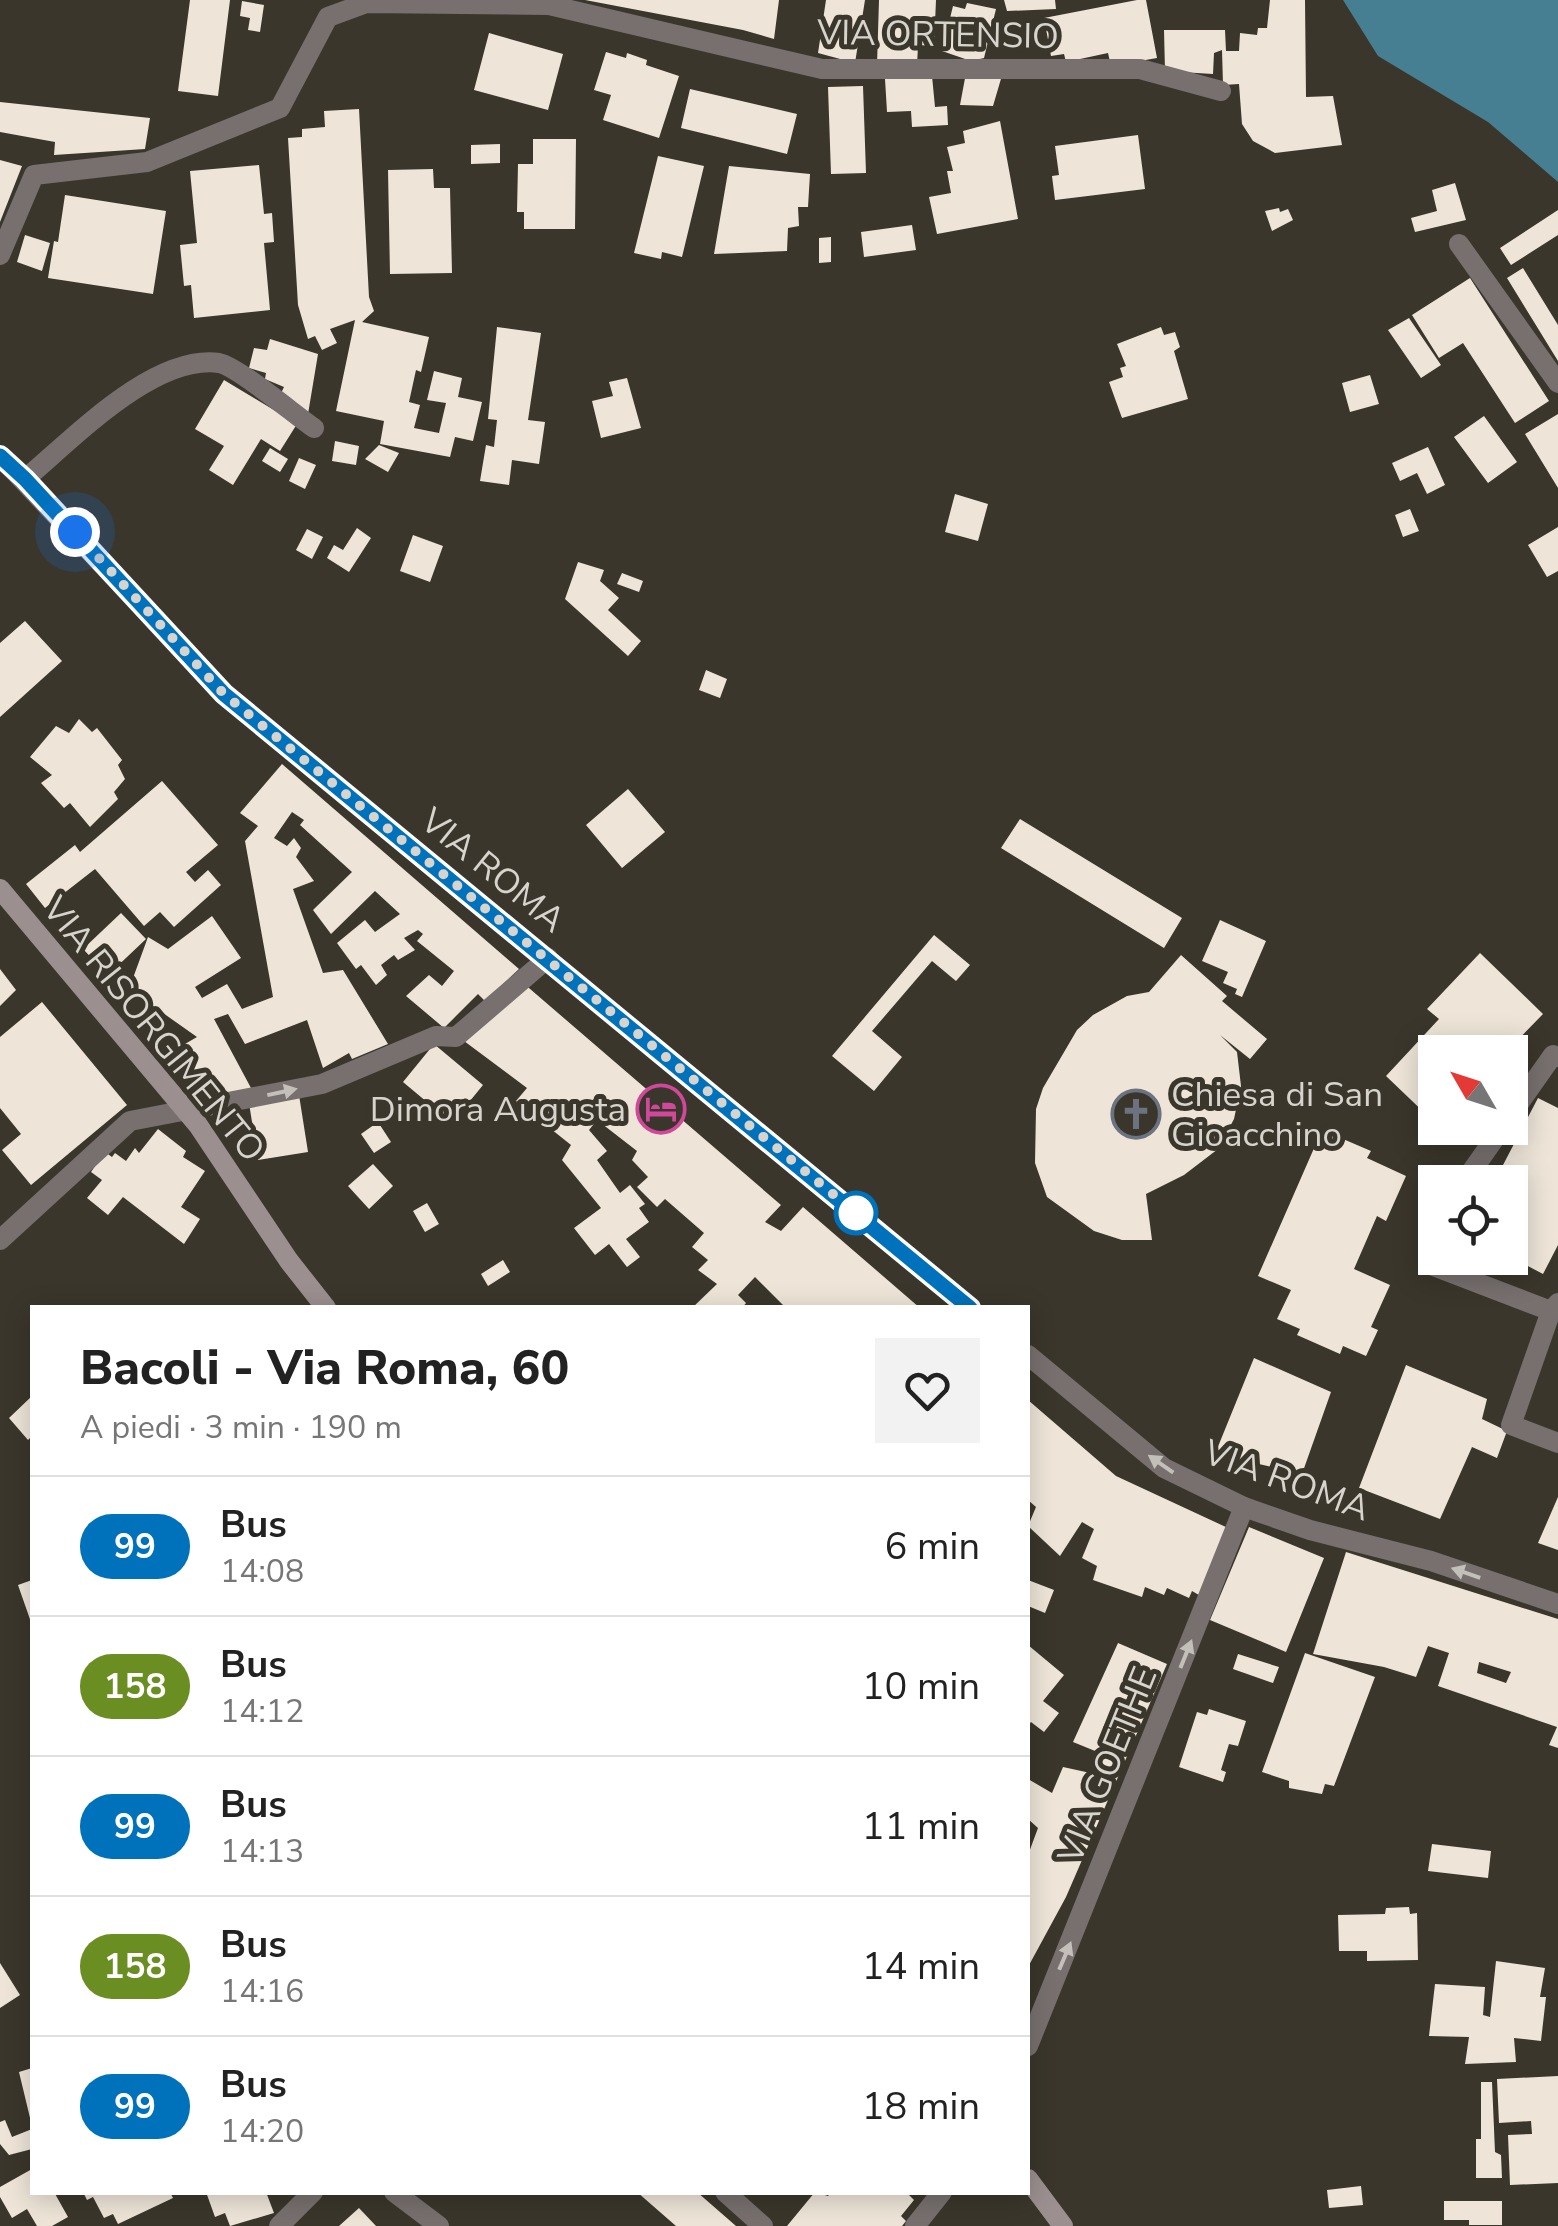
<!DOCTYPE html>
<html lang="it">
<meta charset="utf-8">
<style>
body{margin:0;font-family:"Nunito Sans",sans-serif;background:#f2f2f2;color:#222;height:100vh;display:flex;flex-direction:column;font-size:38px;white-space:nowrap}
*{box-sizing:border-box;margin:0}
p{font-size:32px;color:#767676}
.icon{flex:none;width:55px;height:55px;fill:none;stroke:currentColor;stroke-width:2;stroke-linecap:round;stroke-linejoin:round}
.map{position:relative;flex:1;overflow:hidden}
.sheet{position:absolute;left:30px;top:1305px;width:1000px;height:890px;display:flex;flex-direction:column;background:#fff;border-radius:0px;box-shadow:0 5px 25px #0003}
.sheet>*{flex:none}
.badge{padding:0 20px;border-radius:32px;font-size:35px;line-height:65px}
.needle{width:65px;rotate:309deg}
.fabs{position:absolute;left:1418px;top:1035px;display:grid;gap:20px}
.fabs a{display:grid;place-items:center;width:110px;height:110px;border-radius:0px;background:#fff;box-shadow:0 5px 25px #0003;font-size:50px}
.you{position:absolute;width:50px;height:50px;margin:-25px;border:8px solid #fff;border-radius:50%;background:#1a73e8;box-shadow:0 0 0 15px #1a73e833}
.map>.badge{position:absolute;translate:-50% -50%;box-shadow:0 0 0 5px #fff}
.round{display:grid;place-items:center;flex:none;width:105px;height:105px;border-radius:0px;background:#f2f2f2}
.head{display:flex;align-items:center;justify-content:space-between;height:170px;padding:0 50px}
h1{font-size:48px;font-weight:800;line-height:75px}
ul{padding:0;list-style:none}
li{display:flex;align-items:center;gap:30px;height:140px;padding:0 50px;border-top:2px solid #e0e0e0}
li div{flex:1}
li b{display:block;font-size:38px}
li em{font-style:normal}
li .badge{min-width:110px;font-weight:700;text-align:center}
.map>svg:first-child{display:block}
.water{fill:#467e92}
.building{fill:#eee5d8;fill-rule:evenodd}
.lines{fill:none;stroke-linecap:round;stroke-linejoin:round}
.minor{stroke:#77706f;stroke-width:20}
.tertiary{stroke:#77706f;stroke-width:20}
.secondary{stroke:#9b8f8f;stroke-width:20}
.oneway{fill:#c3c0ba}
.line-casing{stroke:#fff;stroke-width:22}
.line{stroke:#0072bc;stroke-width:15}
.walk{stroke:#d6d4cd;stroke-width:10;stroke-dasharray:0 18}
.stop-dot{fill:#fff;stroke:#0072bc;stroke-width:5}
.labels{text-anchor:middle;stroke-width:10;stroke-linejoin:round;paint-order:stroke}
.street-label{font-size:35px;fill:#d6d4cd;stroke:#3a362b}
.poi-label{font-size:35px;fill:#d6d4cd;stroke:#3a362b;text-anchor:start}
</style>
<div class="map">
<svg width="1558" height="2226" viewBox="0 0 1558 2226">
<rect width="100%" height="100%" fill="#3a362b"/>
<path class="water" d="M1343,0h215v182l-70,-60 -110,-66z"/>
<path class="building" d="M190,0h40l-12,96 -40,-5z
M585,0h194l-5,39 -31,-9z
M826,0h39l-10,63 -37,-10z
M879,0h57l-2,46 -16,-1 -1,21 -40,-1z
M1004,0h51l1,9 -49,2z
M1137,0h9l11,58 -46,8 -3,-13 -42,9 -2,-8 -13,2 -7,-38z
M1270,0h35l1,97 27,-1 9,49 -67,8 -22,-12 -11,-17 -3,-40 -16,1 -1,-35 -8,3 -1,21 -48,-3 -1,-41h61l1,21h13l1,-18 17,2 1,-7h9z
M242,1l22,4 -4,27 -12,-2 2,-12 -10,-2z
M967,3l29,6 -12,49 -13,3 -29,-10 11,-45 12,3z
M489,33l74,21 -15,56 -74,-20z
M606,52l20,6 1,-5 20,7 -1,5 33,11 -20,62 -56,-18 8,-25 -17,-5z
M1003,72l-10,34 -33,-1 6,-32z
M932,76l3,31 12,-1 1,19 -36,2 -1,-16 -24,1 -2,-33z
M863,86l3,87 -35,1 -3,-87z
M690,89l107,25 -10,40 -106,-26z
M0,102l150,16 -5,31 -91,6 1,-13 -55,-10z
M359,109l10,188 5,14 -12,11 67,15 -8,35 -5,-2 -7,32 11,3 -6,23 25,5 7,-30 -19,-3 7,-29 28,7 -4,19 24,5 -9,39 -18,-4 -5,20 -70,-13 4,-23 -48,-10 19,-91 -25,9 7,14 -15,7 -7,-14 -7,3 -10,-34 -10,-167 14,-1v-8l23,-2 -1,-16z
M1000,121l18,98 -81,15 -8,-37 22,-4 -4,-22h6l-6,-24 18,-4 -2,-12z
M1138,135l7,54 -90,11 -3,-24 7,-1 -4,-29z
M533,139h43l-1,90h-51v-17h-7l1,-48h15z
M500,144v19l-29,1v-19z
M658,156l46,10 -22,91 -20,-5 -1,7 -27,-6z
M0,160l22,6 -22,56z
M259,165l5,49 8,-1 2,29 -10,1 6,67 -76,8 -3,-33 -7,1 -4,-41 17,-2 -7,-72z
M729,166l81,8 -2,33h-10l1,19 -11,2 -1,23 -73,3z
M433,169l1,19h16l2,85 -62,1 -2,-104z
M1455,183l11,37 -51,12 -4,-14 26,-7 -5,-21z
M65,195l101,16 -13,83 -105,-16 6,-37 4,1z
M1279,208l1,4 8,-3 5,11 -21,11 -7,-20z
M1558,210v25l-47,30 -11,-17z
M912,225l4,25 -52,7 -3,-25z
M25,235l25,8 -8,28 -25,-9z
M831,237v25l-12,1v-25z
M1523,268l35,57v36l-51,-83z
M1470,278l79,123 -34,22 -52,-80 -24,15 -27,-43z
M1409,318l32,47 -20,13 -33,-48z
M497,327l44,6 -13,87 17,2 -6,42 -27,-4 -3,25 -29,-4 6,-36 8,2 3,-27 -9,-1z
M1161,327l3,8 11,-3 5,15 -6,4 14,48 -66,19 -13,-36 14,-5 -3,-9 6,-2 -9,-22z
M270,339l48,15 -10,60 -30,-15 6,-12 -19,-8 1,-6 -17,-5 5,-20 13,2z
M1370,375l9,29 -29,8 -8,-29z
M627,378l14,50 -40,10 -9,-37 21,-5 -4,-14z
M224,380l73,44 -17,27 -19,-12 -28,46 -24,-15 15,-24 -29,-17z
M1558,414v74l-33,-54z
M1484,416l33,46 -29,21 -34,-46z
M335,441l24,5 -3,19 -24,-4z
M379,445l20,8 -11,19 -23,-13z
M1428,447l17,38 -18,9 -10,-21 -17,8 -8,-18z
M270,448l18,11 -8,13 -18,-11z
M299,458l17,7 -11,24 -16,-8z
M955,494l33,10 -10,37 -33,-9z
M1410,509l9,22 -16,6 -8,-22z
M1558,527v44l-11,6 -19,-32z
M357,528l14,10 -22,34 -22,-14 7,-13 9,5z
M307,529l16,8 -11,22 -16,-9z
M413,535l30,11 -13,36 -30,-11z
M578,562l26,8 -4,11 19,17 -11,12 33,31 -13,15 -63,-57z
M622,573l21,8 -4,11 -22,-8z
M25,621l37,40 -62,56v-74z
M706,670l21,9 -7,19 -21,-8z
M79,719l13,13 5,-4 25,32 -4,5 7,14 -11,13 4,7 -28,28 -20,-24 -6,5 -23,-25 11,-8 -22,-18 26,-31 13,7z
M282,764l237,205 -34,32 -7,-7 -34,34 -38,-32 23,-21 13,11 12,-15 -37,-30 6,-7 -5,-4 -14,8 11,12 -17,10 -4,-5 -13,10 6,10 -11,10 -15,-20 -5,4 -19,-26 28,-23 10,12 25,-18 -25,-23 -44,43 -18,-24 39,-38 -52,-47 4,-5 -12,-8 -18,26 13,8 7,-8 7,10 -5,9 18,24 -21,8 30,84 20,-3 45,74 -36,15 -3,-6 -26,15 -16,-48 -62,24 -17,-30 -14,5 37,69 -31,9 -17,-15 -19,-7 -18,-20 31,-18 -68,-48 19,-52 20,12 44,-33 29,42 -46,29 7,11 25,-14 15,25 31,-12 -28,-156 13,-15 -18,-13z
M162,781l56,64 -32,27 9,10 13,-12 13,15 -47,42 -14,-15 -16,14 -49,-57 -50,39 -19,-24 49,-39 5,7z
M628,789l37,43 -43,36 -36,-43z
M1020,819l162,99 -18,30 -163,-100z
M121,913l25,26 -38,36 -25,-26z
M1220,920l46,21 -24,56 -7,-3 2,-5 -14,-6 5,-11 -26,-11z
M934,935l36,30 -14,16 -24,-20 -60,70 30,26 -28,34 -42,-35z
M1480,953l63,61 -37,38h-71v65l-3,3 -46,-44 53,-57 -12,-10z
M1181,955l46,41 -5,5 45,38 -17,20 -30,-24 17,17 4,34 -7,33 -16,30 -34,26 -38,19 6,46h-30l-28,-9 -47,-34 -12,-34 1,-54 7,-21 34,-58 16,-15 34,-19 22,-4z
M0,969l16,21 -16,16z
M522,982l259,223 -16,17 16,9 22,-24 117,101h-134l-31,-31 -17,18 8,8 -4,5h-50l25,-24 -19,-14 10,-10 -16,-13 12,-14 -39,-34 -8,8 -20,-20 11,-10 -16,-17 5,-9 -40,-31 -8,10 18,21 -10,9 23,33 10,-8 15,19 -6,4 10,14 -23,17 14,18 -13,10 -18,-23 -14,11 -21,-27 27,-20 -39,-48 9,-15 -55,-44 11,-13 -67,-50z
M42,1002l85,103 -96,80 -29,-35 19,-16 -21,-26v-71z
M434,1044l49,41 -31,38 -49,-41z
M299,1095l9,57 -50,8 -9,-57z
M1538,1098l20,10v137l-15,29 -19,-10 -3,6 -23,-12h12v-76h-8l8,-14 -7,-3z
M378,1122l13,20 -17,11 -13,-19z
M158,1129l28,22 -3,6 22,14 -24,36 19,12 -16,25 -61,-47 -15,18 -21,-17 15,-18 -11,-8 14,-20 7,5 3,-4 11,8 9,-13 4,5z
M1322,1130l49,21 -4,7 39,18 -20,45 -9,-5 -23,53 36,16 -19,42 7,3 -12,26 -23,-10 -3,8 -43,-19 3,-6 -23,-10 14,-29 -33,-14z
M373,1164l20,22 -24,23 -21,-23z
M427,1203l12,21 -14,8 -12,-21z
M503,1260l7,12 -22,14 -7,-12z
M1254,1358l77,34 -29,82 -87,-20z
M1406,1365l81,34 -5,20 25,12 -10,27 -25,-11 -32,72 -81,-31z
M32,1396v40l-4,4 -19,-22z
M1028,1400l88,76 112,52 -24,70 -12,-7 -3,7 -22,-10 -3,7 -19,-8 -3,10 -49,-17 4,-14 -15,-8 12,-29 -12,-7 -22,34 -32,-30 8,-19 -8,-7z
M1558,1497v53l-20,-7z
M1249,1527l75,31 -38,94 -76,-32z
M1346,1552l212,67v129l-9,-3 8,-18 -119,-41 11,-33 -21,-7 -12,31 -32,-10 -71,-13zM1479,1662l32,10 -5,11 -29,-10z
M32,1580v45l-14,-40z
M1028,1580l26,10 -9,23 -17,-7z
M1118,1643l49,21 -101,233 -38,70v-112l10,-27 -10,-9v-40l24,14 11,-26 32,7 5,-21 -27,-11z
M1028,1645l36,30 -21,26 16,12 -15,19 -13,-10 -3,4z
M1305,1653l70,24 -41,109 -9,-2 -3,10 -33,-6v-7l-27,-9z
M1238,1654l41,13 -6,16 -40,-14z
M1209,1709l37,12 -8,25 -9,-2 -8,26 5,2 -3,10 -44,-15 18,-55 10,3z
M1432,1844l59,7 -3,27 -60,-7z
M1409,1907l1,7 7,-1 1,47 -51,1v-10h-28l-1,-36 47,-1 1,-6z
M1496,1961l49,7 -5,29h6l-5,44 -27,-3 2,24 -51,2 4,-27 -40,-1 6,-52 50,3 -2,28 7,2z
M0,1963l20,32 -20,13z
M32,2068v53l-1,1 -12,-50z
M1558,2076v107l-48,2 -2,-50 24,-1 -1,-13 -32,2 -2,-44z
M1481,2082h11l3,70 6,3 1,23h-26v-39h5z
M5,2120l7,17 20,-8v20l-23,6 -9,-11v-22z
M32,2169v23h22l14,25 -16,9h-15l-10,-17 -15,9 -12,-21v-10z
M1361,2186l2,19 -34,3 -2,-18z
M83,2192h87l3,6 -55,26 -5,-10 -9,4 -11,-21 -6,3z
M206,2192h60l8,21 -44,13 -5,-13 -10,4z
M637,2192h60l39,34h-60z
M815,2192l13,4 3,-4h75l8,8 -13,16 5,5 -4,5h-115z
M1444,2201h58v24h-33v-5h-25z
M359,2208l17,18h-37z"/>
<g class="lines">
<path class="minor" d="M1459,244l99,139
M0,255l34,-80 113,-13 133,-54 48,-91 38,-14 183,2 273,64h318l81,22
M25,479c47,-39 128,-125 194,-116 18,3 76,52 95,65
M1510,1116l43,-61 5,2
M1464,1182l38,-54
M1435,1224l-7,40 123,47
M0,1240l130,-119 192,-37 114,-48 20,1 92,-79
M1558,1303l-7,8 -40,114 47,18
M1028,2046l216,-539
M725,2192l38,34"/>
<path class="tertiary" d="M0,456l224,238 746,614
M1028,1355l136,113 80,39 66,23 121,31 127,43
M394,2192l45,34
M279,2226l34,-34
M915,2226l27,-34"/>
<path class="secondary" d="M0,889l198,236 91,136 37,47
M1028,2179l35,47"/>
</g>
<defs><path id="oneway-solid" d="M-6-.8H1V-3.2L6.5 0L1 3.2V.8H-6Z" transform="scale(2.5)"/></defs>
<g class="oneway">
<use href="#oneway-solid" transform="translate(282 1092) rotate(-12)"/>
<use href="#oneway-solid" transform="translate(1161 1464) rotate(-145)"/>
<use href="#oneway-solid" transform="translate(1466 1573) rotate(-161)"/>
<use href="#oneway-solid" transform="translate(1186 1654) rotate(-68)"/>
<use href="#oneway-solid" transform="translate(1065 1956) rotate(-67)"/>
</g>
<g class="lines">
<g class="line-casing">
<path id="line" d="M0,456l25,23 199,215 746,614"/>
</g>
<use href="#line" class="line"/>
<path class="walk" d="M75,532l149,162 632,519"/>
</g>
<defs>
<g id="hotel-ring" transform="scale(2.5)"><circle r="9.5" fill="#3a362b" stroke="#d1479c" stroke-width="1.5"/><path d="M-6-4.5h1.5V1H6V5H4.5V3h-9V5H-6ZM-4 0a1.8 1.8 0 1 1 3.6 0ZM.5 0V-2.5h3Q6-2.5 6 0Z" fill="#d1479c"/></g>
<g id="church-ring" transform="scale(2.5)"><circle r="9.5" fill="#3a362b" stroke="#6b7280" stroke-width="1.5"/><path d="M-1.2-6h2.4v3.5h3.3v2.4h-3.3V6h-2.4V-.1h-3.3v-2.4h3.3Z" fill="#6b7280"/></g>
</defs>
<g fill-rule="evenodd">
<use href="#hotel-ring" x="661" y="1109"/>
<use href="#church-ring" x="1136" y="1114"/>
</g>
<circle class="stop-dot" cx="856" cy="1213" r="20"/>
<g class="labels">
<g class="street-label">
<text transform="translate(938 34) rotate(1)" y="12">VIA ORTENSIO</text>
<text transform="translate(493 870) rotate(39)" y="12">VIA ROMA</text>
<text transform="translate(154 1029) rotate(51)" y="12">VIA RISORGIMENTO</text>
<text transform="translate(1287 1480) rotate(20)" y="12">VIA ROMA</text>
<text transform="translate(1107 1765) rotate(-68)" y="12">VIA GOETHE</text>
</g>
<g class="poi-label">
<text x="1171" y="1106">Chiesa di San<tspan x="1171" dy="40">Gioacchino</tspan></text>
<text x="626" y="1121" text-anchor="end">Dimora Augusta</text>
</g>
</g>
</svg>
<div class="fabs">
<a><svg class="needle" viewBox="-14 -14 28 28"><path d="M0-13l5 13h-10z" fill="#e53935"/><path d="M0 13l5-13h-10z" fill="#767676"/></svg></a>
<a><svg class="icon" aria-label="locate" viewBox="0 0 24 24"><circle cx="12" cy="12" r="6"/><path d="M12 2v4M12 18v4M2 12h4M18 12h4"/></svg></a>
</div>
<div class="you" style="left:75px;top:532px"></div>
<section class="sheet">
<div class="head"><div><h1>Bacoli - Via Roma, 60</h1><p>A piedi · 3 min · 190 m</p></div><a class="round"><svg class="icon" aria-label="heart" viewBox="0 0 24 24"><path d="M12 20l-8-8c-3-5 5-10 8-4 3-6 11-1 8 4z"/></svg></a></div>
<ul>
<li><span class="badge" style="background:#0072bc;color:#fff">99</span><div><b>Bus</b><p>14:08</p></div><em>6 min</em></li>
<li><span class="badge" style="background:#6b8e23;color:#fff">158</span><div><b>Bus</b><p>14:12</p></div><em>10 min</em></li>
<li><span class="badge" style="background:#0072bc;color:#fff">99</span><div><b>Bus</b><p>14:13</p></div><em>11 min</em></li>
<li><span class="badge" style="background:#6b8e23;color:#fff">158</span><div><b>Bus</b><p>14:16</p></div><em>14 min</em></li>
<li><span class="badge" style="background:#0072bc;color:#fff">99</span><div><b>Bus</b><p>14:20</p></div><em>18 min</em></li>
</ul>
</section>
</div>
